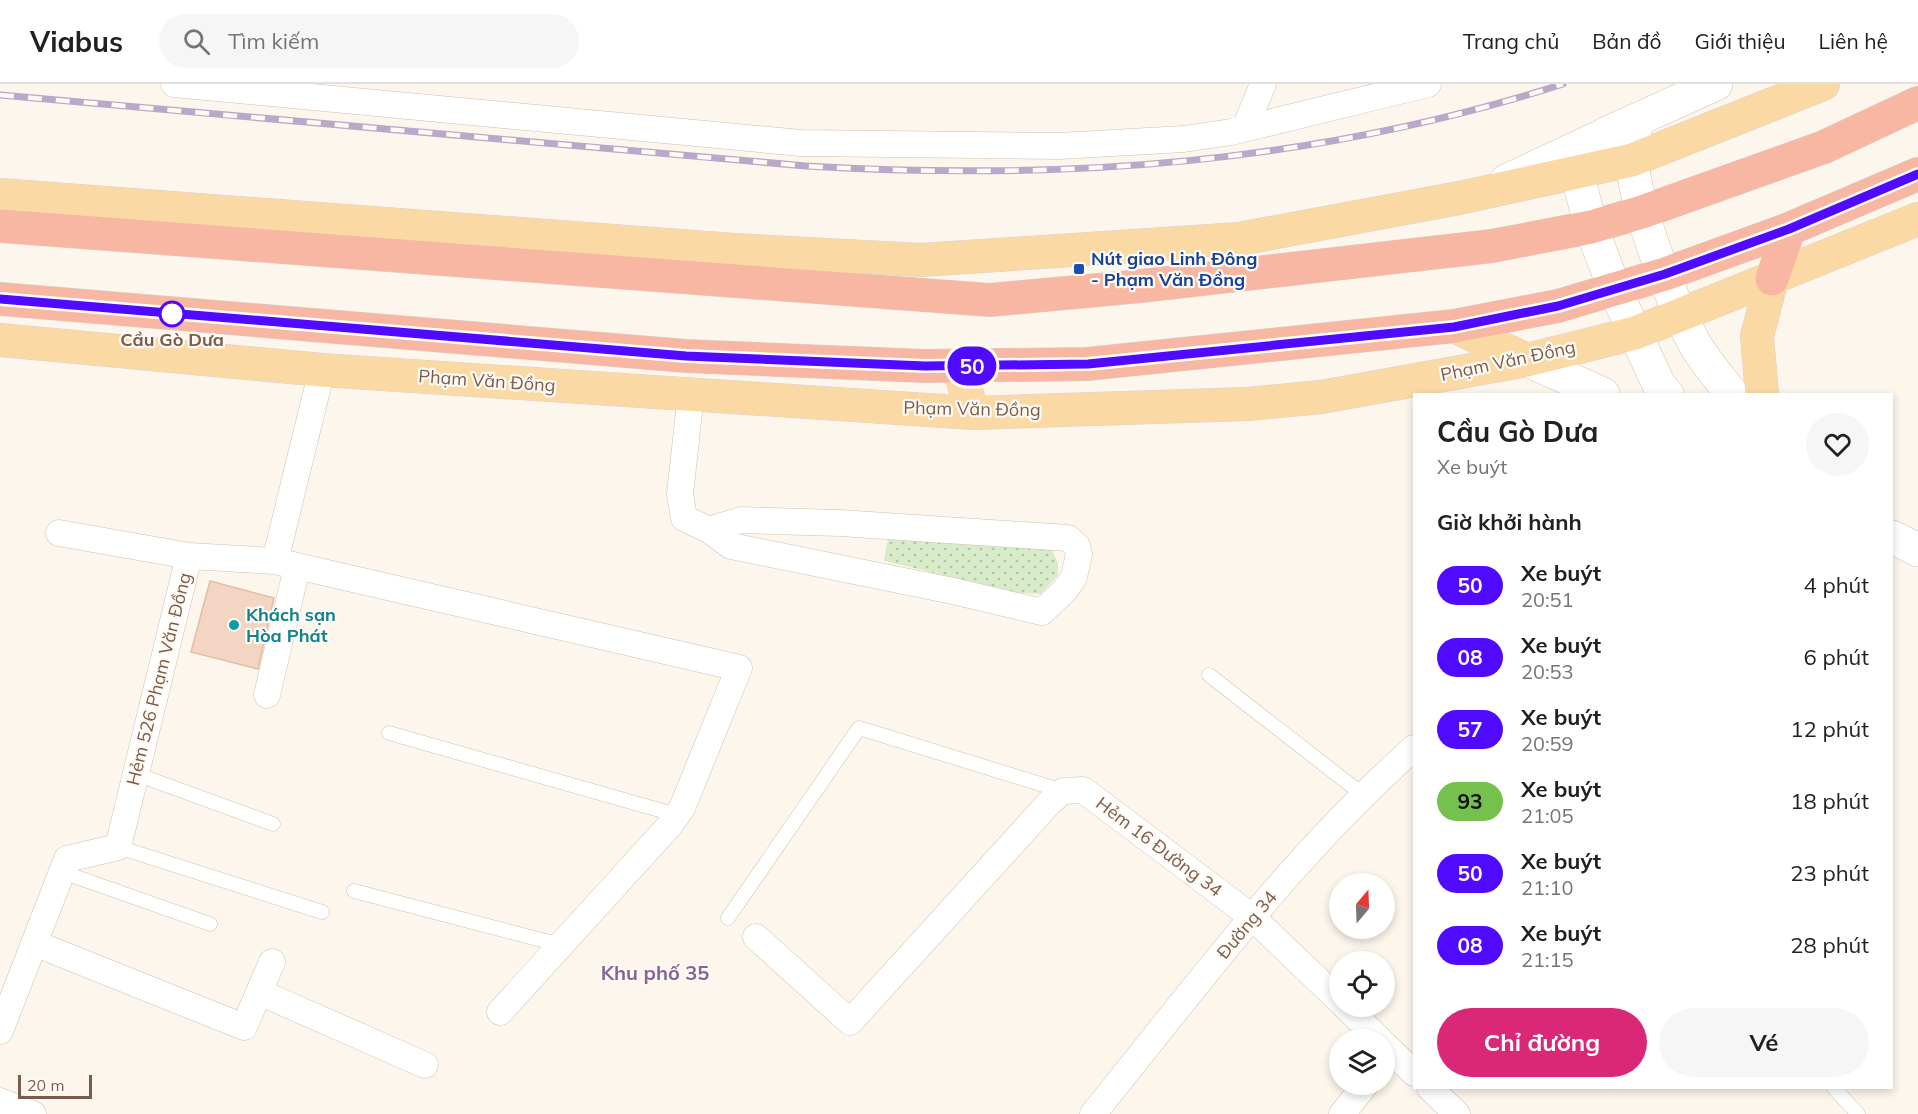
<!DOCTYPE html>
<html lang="vi">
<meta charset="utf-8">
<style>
body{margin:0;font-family:Mulish,sans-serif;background:#f6f6f6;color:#202124;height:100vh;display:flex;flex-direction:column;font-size:22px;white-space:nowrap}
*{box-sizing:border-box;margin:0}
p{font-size:20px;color:#757577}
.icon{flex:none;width:33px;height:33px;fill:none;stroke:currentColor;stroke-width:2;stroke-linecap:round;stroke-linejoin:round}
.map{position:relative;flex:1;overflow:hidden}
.panel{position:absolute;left:1413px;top:309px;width:480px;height:696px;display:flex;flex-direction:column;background:#fff;border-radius:0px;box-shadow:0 3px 9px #0003}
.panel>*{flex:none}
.badge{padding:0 12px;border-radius:20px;font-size:21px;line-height:39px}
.needle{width:39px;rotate:19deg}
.fabs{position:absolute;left:1329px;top:789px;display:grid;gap:12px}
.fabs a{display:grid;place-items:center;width:66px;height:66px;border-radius:50%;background:#fff;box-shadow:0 3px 9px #0003;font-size:30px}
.scale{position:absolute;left:18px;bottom:15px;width:74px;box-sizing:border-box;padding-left:6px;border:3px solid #7a5c4d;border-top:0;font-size:16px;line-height:21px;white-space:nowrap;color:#7a5c4d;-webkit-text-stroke:4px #fffaf3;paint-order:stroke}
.map>.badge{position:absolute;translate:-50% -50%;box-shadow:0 0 0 3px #fff}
h2{padding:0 24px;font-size:22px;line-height:54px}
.round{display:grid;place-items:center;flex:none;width:63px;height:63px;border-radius:32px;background:#f6f6f6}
.headline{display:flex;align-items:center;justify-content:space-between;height:102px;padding:0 24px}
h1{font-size:28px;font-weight:700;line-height:45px}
.cta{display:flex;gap:12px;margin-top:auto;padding:12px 24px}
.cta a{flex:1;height:69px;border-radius:36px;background:#db2777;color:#fff;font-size:24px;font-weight:700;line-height:69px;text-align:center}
.cta a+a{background:#f6f6f6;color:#202124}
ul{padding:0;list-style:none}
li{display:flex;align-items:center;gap:18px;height:72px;padding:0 24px}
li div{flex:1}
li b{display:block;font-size:22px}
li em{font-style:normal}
li .badge{min-width:66px;font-weight:700;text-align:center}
header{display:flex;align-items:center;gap:36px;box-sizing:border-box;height:84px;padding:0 30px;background:#fff;border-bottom:2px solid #e0e0e0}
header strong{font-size:28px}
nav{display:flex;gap:33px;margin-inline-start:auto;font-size:21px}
.search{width:420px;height:54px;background:#f6f6f6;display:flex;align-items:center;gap:15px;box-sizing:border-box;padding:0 21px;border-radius:33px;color:#757577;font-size:22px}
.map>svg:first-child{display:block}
.park{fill:url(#park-dots)}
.building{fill:#f3d5c3;stroke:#e6bba3;stroke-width:1.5}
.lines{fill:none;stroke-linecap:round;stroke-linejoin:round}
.lane-casing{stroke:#d1beb0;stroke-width:15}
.street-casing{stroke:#d1beb0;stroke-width:27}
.secondary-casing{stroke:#d6c0b0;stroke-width:34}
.primary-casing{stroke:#dad1cd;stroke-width:34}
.highway-casing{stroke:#dad1cd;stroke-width:34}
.lane{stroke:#fff;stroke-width:14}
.street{stroke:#fff;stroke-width:26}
.secondary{stroke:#fff;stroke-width:33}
.primary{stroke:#fbd9a5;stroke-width:33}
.highway{stroke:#f7b7a3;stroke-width:33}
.rail-casing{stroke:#b9a8c9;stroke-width:7}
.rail{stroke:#fffaf3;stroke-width:4.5;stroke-dasharray:14;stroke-linecap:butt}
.line-casing{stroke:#fff;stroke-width:14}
.line{stroke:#4f0aff;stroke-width:9}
.transit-dot{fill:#1a4fb4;stroke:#fffaf3;stroke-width:2}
.stop-dot{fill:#fff;stroke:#4f0aff;stroke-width:3}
.culture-dot{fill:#0f9aa8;stroke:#fffaf3;stroke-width:2}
.labels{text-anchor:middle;stroke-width:4.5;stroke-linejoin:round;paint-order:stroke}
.transit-label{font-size:18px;font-weight:bold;fill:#164399;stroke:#fffaf3;text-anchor:start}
.stop-label{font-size:18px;font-weight:bold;fill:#7a5c4d;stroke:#fffaf3}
.street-label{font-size:18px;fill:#7a5c4d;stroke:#fffaf3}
.culture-label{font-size:18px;font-weight:bold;fill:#0d838f;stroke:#fffaf3;text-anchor:start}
.neighbourhood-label{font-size:20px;font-weight:bold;fill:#846695;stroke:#fffaf3}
</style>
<header>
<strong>Viabus</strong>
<div class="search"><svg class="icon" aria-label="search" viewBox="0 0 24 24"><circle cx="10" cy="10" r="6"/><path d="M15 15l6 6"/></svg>Tìm kiếm</div>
<nav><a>Trang chủ</a><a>Bản đồ</a><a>Giới thiệu</a><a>Liên hệ</a></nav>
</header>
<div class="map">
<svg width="1918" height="1030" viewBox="0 0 1918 1030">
<defs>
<pattern id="park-dots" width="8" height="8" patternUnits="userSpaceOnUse" patternTransform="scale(1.5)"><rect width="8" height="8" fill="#d8ecc9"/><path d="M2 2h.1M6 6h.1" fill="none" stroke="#b4c2a5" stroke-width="1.8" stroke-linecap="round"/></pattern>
</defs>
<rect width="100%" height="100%" fill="#fdf6ec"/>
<path class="park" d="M888,455l149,7 15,4 6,13v12l-17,19 -24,-1 -128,-31 -5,-2z"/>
<path class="building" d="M210,497l64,17 -16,71 -67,-17z"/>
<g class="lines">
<g class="lane-casing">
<path id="lane" d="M1209,591l153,119
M389,649l288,82
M136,690l137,50
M118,763l204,65
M62,788l148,52
M354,807l207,54
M728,834l131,-190 204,63
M1834,1004l24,26"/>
</g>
<g class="street-casing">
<path id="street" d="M174,0l627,59 258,3 125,-7 47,-7 197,-48
M1245,44l18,-44
M691,310l-11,100 4,24 25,12 22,16 222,45 89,21 23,-22 9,-13 5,-23 -2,-8 -9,-8 -228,-15 -99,-3 -32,10
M59,449l130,23
M275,477l464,107 -57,140 -12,17 -170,187
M267,611l30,-128
M756,853l94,85 199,-219 14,-12 20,-1 169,127 88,84
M34,859l210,84 28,-65
M259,908l166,73
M1345,922l35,34
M0,947l67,-172 51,-12 71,-291 86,5 47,-191
M1384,960l30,29
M1430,1004l27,26
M0,1017l33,13
M1093,1030c102,-126 200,-259 321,-366
M1342,1030l24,-30"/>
</g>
<g class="secondary-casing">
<path id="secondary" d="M1635,49c-16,41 35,161 55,202 10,21 28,41 42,59
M1506,97l92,-43
M1527,276l76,34
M1667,310l-8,-9 -44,-95 -24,-63 -14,-54 7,-21 21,-18 111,-50
M1892,453l26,13"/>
</g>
<g class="primary-casing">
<path id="primary" d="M0,111l734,55 187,10 318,-21 220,-41 173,-38 191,-76
M1454,242l73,34
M0,256l322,30 651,43 274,-9 74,-7 206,-37 108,-27 283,-114
M958,282l15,47
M1762,310l-5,-58 15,-57"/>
</g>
<g class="highway-casing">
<path id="highway" d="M0,142l990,74 151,-14 351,-40 99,-19 51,-15 182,-65 94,-44
M1772,195l17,-50
M0,215l686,57 239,10 162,-2 367,-38 104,-20 107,-32 124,-45 129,-55"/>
</g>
<use href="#lane" class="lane"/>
<use href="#street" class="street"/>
<use href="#secondary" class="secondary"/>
<use href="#primary" class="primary"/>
<use href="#highway" class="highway"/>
<g class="rail-casing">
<path id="rail" d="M0,11l806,71c261,15 507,-2 757,-82"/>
</g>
<use href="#rail" class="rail"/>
</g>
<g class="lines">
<g class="line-casing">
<path id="line" d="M0,215l686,57 239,10 163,-2 366,-37 104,-21 107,-32 124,-45 129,-55"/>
</g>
<use href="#line" class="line"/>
</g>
<rect class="transit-dot" x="1073" y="179" width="12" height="12" rx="3"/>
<circle class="stop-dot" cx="172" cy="230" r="12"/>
<circle class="culture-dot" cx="234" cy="541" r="6"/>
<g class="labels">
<g class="transit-label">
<text x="1091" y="181">Nút giao Linh Đông<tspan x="1091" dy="21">- Phạm Văn Đồng</tspan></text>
</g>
<g class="stop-label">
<text x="172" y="262">Cầu Gò Dưa</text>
</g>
<g class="street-label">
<text transform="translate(1508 277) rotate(-12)" y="6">Phạm Văn Đồng</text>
<text transform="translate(487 297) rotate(4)" y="6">Phạm Văn Đồng</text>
<text transform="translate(972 325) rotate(1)" y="6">Phạm Văn Đồng</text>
<text transform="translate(159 595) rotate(-76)" y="6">Hẻm 526 Phạm Văn Đồng</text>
<text transform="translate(1159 763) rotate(37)" y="6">Hẻm 16 Đường 34</text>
<text transform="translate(1247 841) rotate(-50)" y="6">Đường 34</text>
</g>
<g class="culture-label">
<text x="246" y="537">Khách sạn<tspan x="246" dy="21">Hòa Phát</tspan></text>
</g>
<g class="neighbourhood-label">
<text x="655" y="896">Khu phố 35</text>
</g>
</g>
</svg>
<div class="fabs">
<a><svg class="needle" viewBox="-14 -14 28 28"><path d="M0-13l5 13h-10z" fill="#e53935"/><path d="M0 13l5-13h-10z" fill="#757577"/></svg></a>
<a><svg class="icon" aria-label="locate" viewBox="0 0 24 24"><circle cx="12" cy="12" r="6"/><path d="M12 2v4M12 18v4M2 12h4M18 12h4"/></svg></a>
<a><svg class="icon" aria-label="layers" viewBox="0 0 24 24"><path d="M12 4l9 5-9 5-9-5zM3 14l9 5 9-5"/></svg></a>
</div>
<div class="scale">20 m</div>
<b class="badge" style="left:972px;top:282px;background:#4f0aff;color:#fff">50</b>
<section class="panel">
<div class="headline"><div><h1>Cầu Gò Dưa</h1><p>Xe buýt</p></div><a class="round"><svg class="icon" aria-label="heart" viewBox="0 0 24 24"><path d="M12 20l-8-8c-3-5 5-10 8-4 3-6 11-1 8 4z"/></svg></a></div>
<h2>Giờ khởi hành</h2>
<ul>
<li><span class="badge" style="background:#4f0aff;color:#fff">50</span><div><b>Xe buýt</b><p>20:51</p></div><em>4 phút</em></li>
<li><span class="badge" style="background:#4f0aff;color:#fff">08</span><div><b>Xe buýt</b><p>20:53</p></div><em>6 phút</em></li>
<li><span class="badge" style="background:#4f0aff;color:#fff">57</span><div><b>Xe buýt</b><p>20:59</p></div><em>12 phút</em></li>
<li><span class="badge" style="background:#76c04d;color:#111">93</span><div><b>Xe buýt</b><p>21:05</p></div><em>18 phút</em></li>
<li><span class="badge" style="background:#4f0aff;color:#fff">50</span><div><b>Xe buýt</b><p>21:10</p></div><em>23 phút</em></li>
<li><span class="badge" style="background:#4f0aff;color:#fff">08</span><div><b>Xe buýt</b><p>21:15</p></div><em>28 phút</em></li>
</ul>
<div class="cta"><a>Chỉ đường</a><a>Vé</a></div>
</section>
</div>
